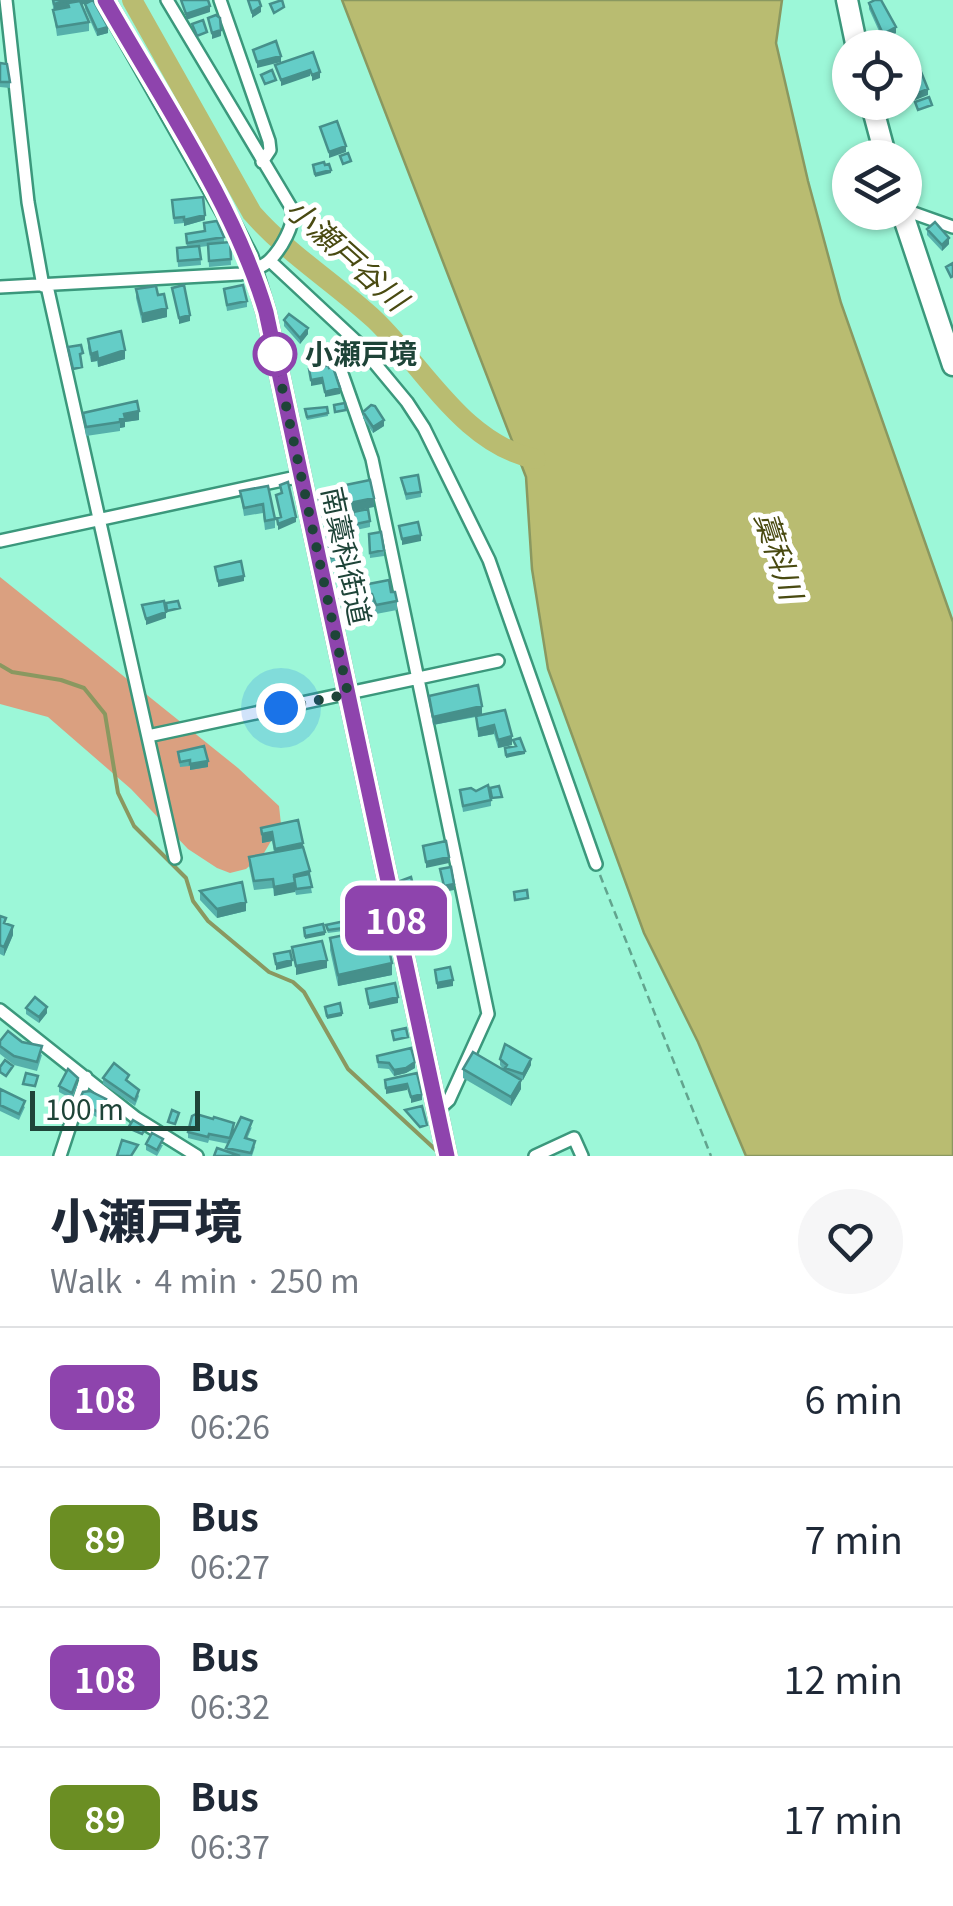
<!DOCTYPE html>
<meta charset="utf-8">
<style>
body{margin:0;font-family:Georgia,"Noto Sans JP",serif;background:#f6f6f7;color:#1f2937;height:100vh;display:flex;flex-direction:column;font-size:38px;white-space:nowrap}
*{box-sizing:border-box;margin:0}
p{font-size:32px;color:#747a83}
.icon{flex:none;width:55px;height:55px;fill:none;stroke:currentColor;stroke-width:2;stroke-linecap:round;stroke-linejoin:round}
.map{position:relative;height:1156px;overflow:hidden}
.drawer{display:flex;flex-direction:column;background:#fff;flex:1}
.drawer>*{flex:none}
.badge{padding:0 20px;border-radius:15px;font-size:35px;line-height:65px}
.buttons{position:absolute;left:832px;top:30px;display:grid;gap:20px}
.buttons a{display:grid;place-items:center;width:90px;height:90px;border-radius:50%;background:#fff;box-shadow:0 2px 8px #0004;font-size:50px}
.scale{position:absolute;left:30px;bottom:25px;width:170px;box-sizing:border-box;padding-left:10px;border:5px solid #1e4438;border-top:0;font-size:28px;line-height:35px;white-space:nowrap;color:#1e4438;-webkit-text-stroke:8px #fff;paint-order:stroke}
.you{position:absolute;width:50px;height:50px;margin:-25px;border:8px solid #fff;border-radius:50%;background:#1a73e8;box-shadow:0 0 0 15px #1a73e833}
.map>.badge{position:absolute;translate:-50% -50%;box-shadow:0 0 0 5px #fff}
.round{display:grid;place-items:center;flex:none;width:105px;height:105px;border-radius:52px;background:#f6f6f7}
.summary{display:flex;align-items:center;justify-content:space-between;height:170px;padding:0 50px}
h1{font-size:48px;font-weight:800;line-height:75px}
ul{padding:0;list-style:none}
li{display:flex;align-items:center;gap:30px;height:140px;padding:0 50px;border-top:2px solid #e0e1e3}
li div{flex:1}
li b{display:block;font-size:38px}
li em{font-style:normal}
li .badge{min-width:110px;font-weight:700;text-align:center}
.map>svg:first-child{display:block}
.green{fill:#daa080}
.water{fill:#b9bc71;stroke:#8a9860;stroke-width:2.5}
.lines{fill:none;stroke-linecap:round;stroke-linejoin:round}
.stream{stroke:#8a9860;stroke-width:4}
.river{stroke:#b9bc71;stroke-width:20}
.minor-casing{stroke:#3b987c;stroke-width:16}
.secondary-casing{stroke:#3b987c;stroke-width:22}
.trunk-casing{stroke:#3b987c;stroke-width:25}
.path{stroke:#62a48e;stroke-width:2.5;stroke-dasharray:8 5;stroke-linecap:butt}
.minor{stroke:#fff;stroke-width:11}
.secondary{stroke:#fff;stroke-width:18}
.trunk{stroke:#fff;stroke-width:20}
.wall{fill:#56b0ab}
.shaded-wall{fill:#46908b}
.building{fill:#64cdc7;stroke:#46908b;stroke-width:2.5}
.line-casing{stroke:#fff;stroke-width:22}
.line{stroke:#8e44ad;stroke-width:15}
.walk{stroke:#1e4438;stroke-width:10;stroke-dasharray:0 18}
.stop-dot{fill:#fff;stroke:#8e44ad;stroke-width:5}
.labels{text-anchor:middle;stroke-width:10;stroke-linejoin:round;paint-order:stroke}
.stop-label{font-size:28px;font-weight:bold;fill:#1e4438;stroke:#fff;text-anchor:start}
.street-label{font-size:28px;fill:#1e4438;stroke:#fff}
.water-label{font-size:30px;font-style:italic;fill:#494a11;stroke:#fff}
</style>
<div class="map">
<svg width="953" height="1156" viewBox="0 0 953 1156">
<rect width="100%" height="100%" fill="#9cf7d8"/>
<path class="green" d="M0,577l238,191 41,38 2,18 -17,29 -18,16 -16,4 -13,-5 -29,-19 -57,-60 -83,-72 -48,-13z"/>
<path class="water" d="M342,0h440l-6,43 32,138 33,122 112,319v534h-207l-48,-114 -54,-109 -96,-264 -16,-100 -6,-92z"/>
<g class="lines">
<path class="stream" d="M0,665l12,7 49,8 23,8 21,26 13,79 16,33 52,52 7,23 15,20 61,51 24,10 11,10 44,77 90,83"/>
<path class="river" d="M132,0l120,213c36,41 83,70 123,107 49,47 89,125 161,139"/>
<g class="minor-casing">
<path id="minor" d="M6,0l22,202 15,84
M220,0l49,141 1,9 -8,12
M905,210l48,17
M270,261l88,82 49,59 17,26 65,132 107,304
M47,286l128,572
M0,287l240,-13c10,-3 22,-6 30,-14 11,-11 26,-36 22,-51l-125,-209
M340,368l32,91 116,555 -39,86 -11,10
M0,541l301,-65
M148,736l350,-75
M0,1010l136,108 61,38
M60,1156l26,-79
M535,1156l39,-18 8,18"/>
</g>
<g class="secondary-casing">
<path id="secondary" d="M105,0l123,217 21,40 17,55 181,844"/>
</g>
<g class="trunk-casing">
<path id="trunk" d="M847,0l10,48
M871,102l15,56
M902,212l51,153"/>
</g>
<path class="path" d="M600,875l111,281"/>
<use href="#minor" class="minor"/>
<use href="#secondary" class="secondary"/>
<use href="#trunk" class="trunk"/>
</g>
<path class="wall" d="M52,0h38l18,33 -11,3 -12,-27v-5l2,-1 -6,2 8,17v9l-32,5z
M869,3l27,30 -13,7 -14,-31z
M0,63l10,19v6l-10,-1z
M172,200l33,20 -21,6v-3l-10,1z
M204,223l20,14v5h6l1,23 -22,2 -1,-21 -8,1 1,18 -23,2 -1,-19 10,-1 -1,-13 18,-3z
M927,229l22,15 -7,7 -15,-16z
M136,289l22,6 9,22 -25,6 -6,-25z
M224,289l23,12v6l-20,4z
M284,320l24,14 -8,10 -16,-18z
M88,339l37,20 -27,8 -1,-6 -6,1 -3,-14z
M327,407l1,9 -21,4 -2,-8z
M363,412l21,14 -11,7 -10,-15z
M83,413l56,7 -14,2v5l-5,1v3l-34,5z
M401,478l20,14v5l-15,3z
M268,486l7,33v9l-10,2 -2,-17 -19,3 -4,-25z
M317,493l20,18v6l-16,3z
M353,512l17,9v6l-14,3z
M369,534l15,16v6l-14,2z
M328,540l28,13v6l-25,5z
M336,567l24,11v6l-15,3 -1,-6 -6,1z
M343,589l48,3 6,9v9l-21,4 -4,-12 -3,1v4l-21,3 -5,-12z
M429,696l53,19 30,30 -14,3 -4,-14 -16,3 -2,-20 -43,8z
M178,752l30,15 -18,3v-4l-10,1z
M460,790l31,10v6l-28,6z
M261,828l42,21 9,44 -16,2 -1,-4 -21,5 -1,-8 -19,2 -5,-24v-9l25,-5 -2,-11 -10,2z
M200,891l46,20 -29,7 -17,-18z
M406,904l18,17v6l-7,2 -2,-7 -6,1z
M0,916l13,19 -9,21 -4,-2z
M350,920l1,10 -23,3 -2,-5z
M330,938l62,37 -54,11 -8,-36z
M26,1008l21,5 -8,10 -13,-9z
M0,1041l22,1 20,13 -5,16 -23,-6 -14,-11z
M377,1056l38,12 -9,5 -12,3 -5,-7 -11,-1z
M500,1059l31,6 -8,15 -4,-1 2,10 -10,17 -48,-28v-9l42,2 -5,-6z
M103,1078l26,3 10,15 -4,10 -32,-22z
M78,1084l-6,15 -13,-7v-6z
M0,1089l25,18 -6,13 -19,-9z
M79,1101l27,4 -8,13 -19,-11z
M252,1127l-5,12 8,8 -3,9h-38l12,-5 3,-7 -20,-4 -1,3 -20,-5v-6l46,-3 -3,10z
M146,1144l17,1 -6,11 -11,-6z"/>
<path class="shaded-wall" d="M68,0h22v2l-36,11v-9z
M210,6v6l-24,8v-6z
M261,6v6l-9,6v-6z
M108,27v6l-11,3v-6z
M896,27v6l-13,7v-6z
M221,30v6l-9,3v-6z
M281,56v6l-24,6v-6z
M310,70v6l-29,10v-6z
M320,72v6l-8,3v-6z
M928,89v6l-15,6v-6z
M346,146v6l-17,6v-6z
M331,170v3l-16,4v-3z
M205,215v5l-21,6v-6z
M949,238v6l-7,7v-6z
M167,308v9l-25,6v-9z
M190,315v6l-11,3v-6z
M308,328v6l-8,10v-6z
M125,350v9l-27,8v-8z
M97,352v9l-6,1v-8z
M322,378v6l-11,2v-6z
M340,388v6l-15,3v-5z
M139,411v9l-14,2v5l-5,1v-9l4,-5z
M384,420v6l-11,7v-6z
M374,498v9l-34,7v-9z
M296,517v5l-18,8v-6z
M421,535v6l-19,4v-6z
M244,576v5l-26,6v-6z
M166,612v6l-20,7v-6z
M482,706v9l-49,10v-8z
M494,725v9l-16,3v-8z
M512,736v9l-14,3v-8z
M525,751v3l-19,4v-3z
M208,761v6l-18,3v-6z
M272,832v9l-10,2v-9z
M303,843v9l-28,6v-9z
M449,857v6l-23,5v-6z
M310,871v9l-15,3v9l-21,4v-9l20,-12z
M454,884v6l-10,2v-6z
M415,893v6l-12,3v-6z
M246,902v9l-29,7v-9z
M415,916v6l-6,1v-6z
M13,926v9l-9,21v-9z
M325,932v3l-20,4v-3z
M292,960v6l-16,4v-6z
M327,960v8l-31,7v-9z
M392,963v12l-54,11v-11z
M453,980v6l-16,3v-6z
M398,997v6l-29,6v-5z
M47,1007v6l-8,10v-6z
M342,1013v3l-15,3v-3z
M531,1059v6l-8,15v-6z
M415,1062v6l-9,5 -12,3v-6z
M521,1080v9l-10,17v-9z
M407,1084v6l-21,4v-6z
M422,1094v6l-11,3v-6z
M106,1099v6l-8,13v-6z"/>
<path class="building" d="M53,0h15l-14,4z
M93,0l15,27 -11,3 -12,-26z
M181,0h27l2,6 -24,8z
M248,0h11l2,6 -9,6z
M282,0l2,7 -10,6 -4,-9z
M875,0h6l15,27 -13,7 -14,-31z
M80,1l9,21 -32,5 -4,-17 16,-3 -1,-4z
M216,15l4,3 1,12 -9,3 -4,-15z
M203,20l4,12 -10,4 -5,-12z
M276,41l5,15 -24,6 -4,-12z
M313,52l7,20 -8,3 -2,-5 -29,10 -6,-15z
M917,62l11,27 -15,6 -8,-18v-10z
M0,63l7,1 3,18h-10z
M272,70l4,10 -11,4 -4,-9z
M929,97l3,8 -14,5 -3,-8z
M337,121l9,25 -17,6 -9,-25z
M348,153l3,8 -8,3 -3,-8z
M324,162l1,3 4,-1 2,6 -16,4 -2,-9z
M203,197l2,18 -21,5v-3l-10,1 -2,-18z
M217,221l7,16 -37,6 -1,-9 19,-3 -1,-8z
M935,222l14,16 -7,7 -15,-16z
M230,242l1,17 -22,2 -1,-17z
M199,246l2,13 -23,2 -1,-13z
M953,263v13l-2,1 -5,-10z
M184,285l6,30 -11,3 -7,-30z
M243,285l4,16 -20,4 -3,-16z
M156,286l2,9 6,-1 3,14 -25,6 -6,-25z
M289,314l19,14 -8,10 -16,-18z
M121,331l4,19 -27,9 -1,-7 -6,2 -3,-15z
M81,345l2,8 -3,1 2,13 -9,2 -5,-22z
M333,359l1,5 -18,4 -1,-6z
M328,365l1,3 4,-1 7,21 -15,4 -3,-14 -11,2 -2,-11z
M137,401l2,10 -15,3 1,4 -5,1v3l-34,5 -3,-14z
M345,403l1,7 -11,2 -1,-7z
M371,405l4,1 9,14 -11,7 -10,-15z
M327,407l1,6 -21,4 -2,-8z
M418,475l3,17 -15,2 -5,-16z
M370,480l4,18 -34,7 -4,-18z
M288,482l8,35 -18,7 -1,-6 4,-1 -5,-22 6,-2 -2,-8z
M268,486l7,33 -10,2 -2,-17 -19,4 -4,-17z
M333,490l4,21 -16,3 -4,-21z
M368,509l2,12 -14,3 -3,-12z
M418,522l3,13 -19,4 -3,-13z
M381,532l3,18 -14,3 -1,-19z
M352,536l4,17 -25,5 -3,-18z
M241,561l3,15 -26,5 -3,-14z
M357,563l3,15 -15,3 -1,-6 -6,1 -2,-9z
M389,580l2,12h4l2,9 -21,4 -4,-11h-4l1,4 -21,3 -5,-12z
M164,601l2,11 -20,7 -4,-14z
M178,601l2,7 -13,3 -1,-8z
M478,685l4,21 -49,11 -4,-21z
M505,710l7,26 -14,4 -4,-15 -16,4 -2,-13z
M520,738l5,13 -19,4 -1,-7 11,-2 -3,-6z
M204,746l4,15 -18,3v-4l-10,2 -2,-10z
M488,785l3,15 -28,6 -3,-16 11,-2 5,3z
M499,786l3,11 -10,1 -2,-10z
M298,820l5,23 -28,6 -3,-17 -10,2 -1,-6z
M446,841l3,16 -23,5 -3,-16z
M303,847l7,24 -16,4 1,8 -21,4 -1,-8 -19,2 -5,-24z
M451,867l3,17 -10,2 -4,-17z
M309,874l3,13 -16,2 -2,-12z
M411,877l4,16 -12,3 -3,-15z
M242,882l4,20 -29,7 -17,-18z
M527,890l1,8 -13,2 -1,-8z
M419,901l5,20 -7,2 -2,-7 -6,1 -3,-13z
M0,916l6,2 -2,5 9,3 -9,21 -4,-2z
M350,920l1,7 -23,3 -2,-5z
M323,924l2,8 -20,4 -1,-8z
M384,927l8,36 -54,12 -8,-37z
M322,941l5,19 -31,6 -4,-19z
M290,951l2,9 -16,4 -2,-10z
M450,967l3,13 -16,3 -2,-13z
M395,983l3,14 -29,7 -3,-15z
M35,997l12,10 -8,10 -13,-9z
M340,1003l2,10 -15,3 -2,-9z
M406,1028l2,9 -14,3 -2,-9z
M8,1031l14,11 20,4 -5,16 -23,-6 -14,-10v-5z
M505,1044l26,15 -8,15 -18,-6 2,-3 -7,-6z
M411,1048l4,14 -9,6 -12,2 -5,-7 -11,-1 -1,-6z
M473,1052l48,28 -10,17 -48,-28z
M5,1060l8,6 -7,10 -6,-4v-5z
M114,1063l15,12 -3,5 13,10 -4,10 -32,-22z
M68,1069l10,9 -6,15 -13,-7z
M26,1073l12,3 -3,10 -12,-2z
M417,1073l5,21 -11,3 -4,-13 -21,4 -1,-8z
M0,1089l25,12 -6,13 -19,-9z
M90,1091l16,8 -8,13 -19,-11 4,-9z
M422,1106l5,19 -7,2 -15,-17z
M172,1110l7,3 -4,11 -7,-2z
M196,1114l17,5 1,-2 20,6 -4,15 -21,-4 -1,3 -20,-5 4,-16z
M241,1117l11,4 -7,17 10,3 -4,12 -25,-5z
M133,1120l13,8 -4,6 -14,-6z
M152,1133l11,6 -6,11 -11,-6z
M122,1140l16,5 -7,11h-14z
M217,1148l23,8h-26z"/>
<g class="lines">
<g class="line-casing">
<path id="line" d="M105,0c55,97 130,206 161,312l181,844"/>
</g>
<use href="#line" class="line"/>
<path class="walk" d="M275,354l-2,-9 75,349 -67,14"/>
</g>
<circle class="stop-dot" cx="275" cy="354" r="20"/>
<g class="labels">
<g class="stop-label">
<text x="305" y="364">小瀬戸境</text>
</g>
<g class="street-label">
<text transform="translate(346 556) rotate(78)" y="10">南藁科街道</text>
</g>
<g class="water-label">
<text transform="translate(346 255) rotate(42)" y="10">小瀬戸谷川</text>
<text transform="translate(778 556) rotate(72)" y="10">藁科川</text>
</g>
</g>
</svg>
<div class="buttons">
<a><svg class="icon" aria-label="locate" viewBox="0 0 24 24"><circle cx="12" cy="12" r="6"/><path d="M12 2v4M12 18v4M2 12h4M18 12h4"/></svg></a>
<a><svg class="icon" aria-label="layers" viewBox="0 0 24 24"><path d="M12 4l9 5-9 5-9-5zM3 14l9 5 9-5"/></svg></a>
</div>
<div class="scale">100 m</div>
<div class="you" style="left:281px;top:708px"></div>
<b class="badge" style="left:396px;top:918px;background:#8e44ad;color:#fff">108</b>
</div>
<section class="drawer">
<div class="summary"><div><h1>小瀬戸境</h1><p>Walk · 4 min · 250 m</p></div><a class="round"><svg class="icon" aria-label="heart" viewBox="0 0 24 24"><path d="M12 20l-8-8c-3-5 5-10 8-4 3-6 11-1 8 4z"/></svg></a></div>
<ul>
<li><span class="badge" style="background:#8e44ad;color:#fff">108</span><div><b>Bus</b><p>06:26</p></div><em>6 min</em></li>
<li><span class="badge" style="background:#6b8e23;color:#fff">89</span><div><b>Bus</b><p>06:27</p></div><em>7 min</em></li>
<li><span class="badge" style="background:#8e44ad;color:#fff">108</span><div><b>Bus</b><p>06:32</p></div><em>12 min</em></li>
<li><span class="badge" style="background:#6b8e23;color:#fff">89</span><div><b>Bus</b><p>06:37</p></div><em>17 min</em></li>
</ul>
</section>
